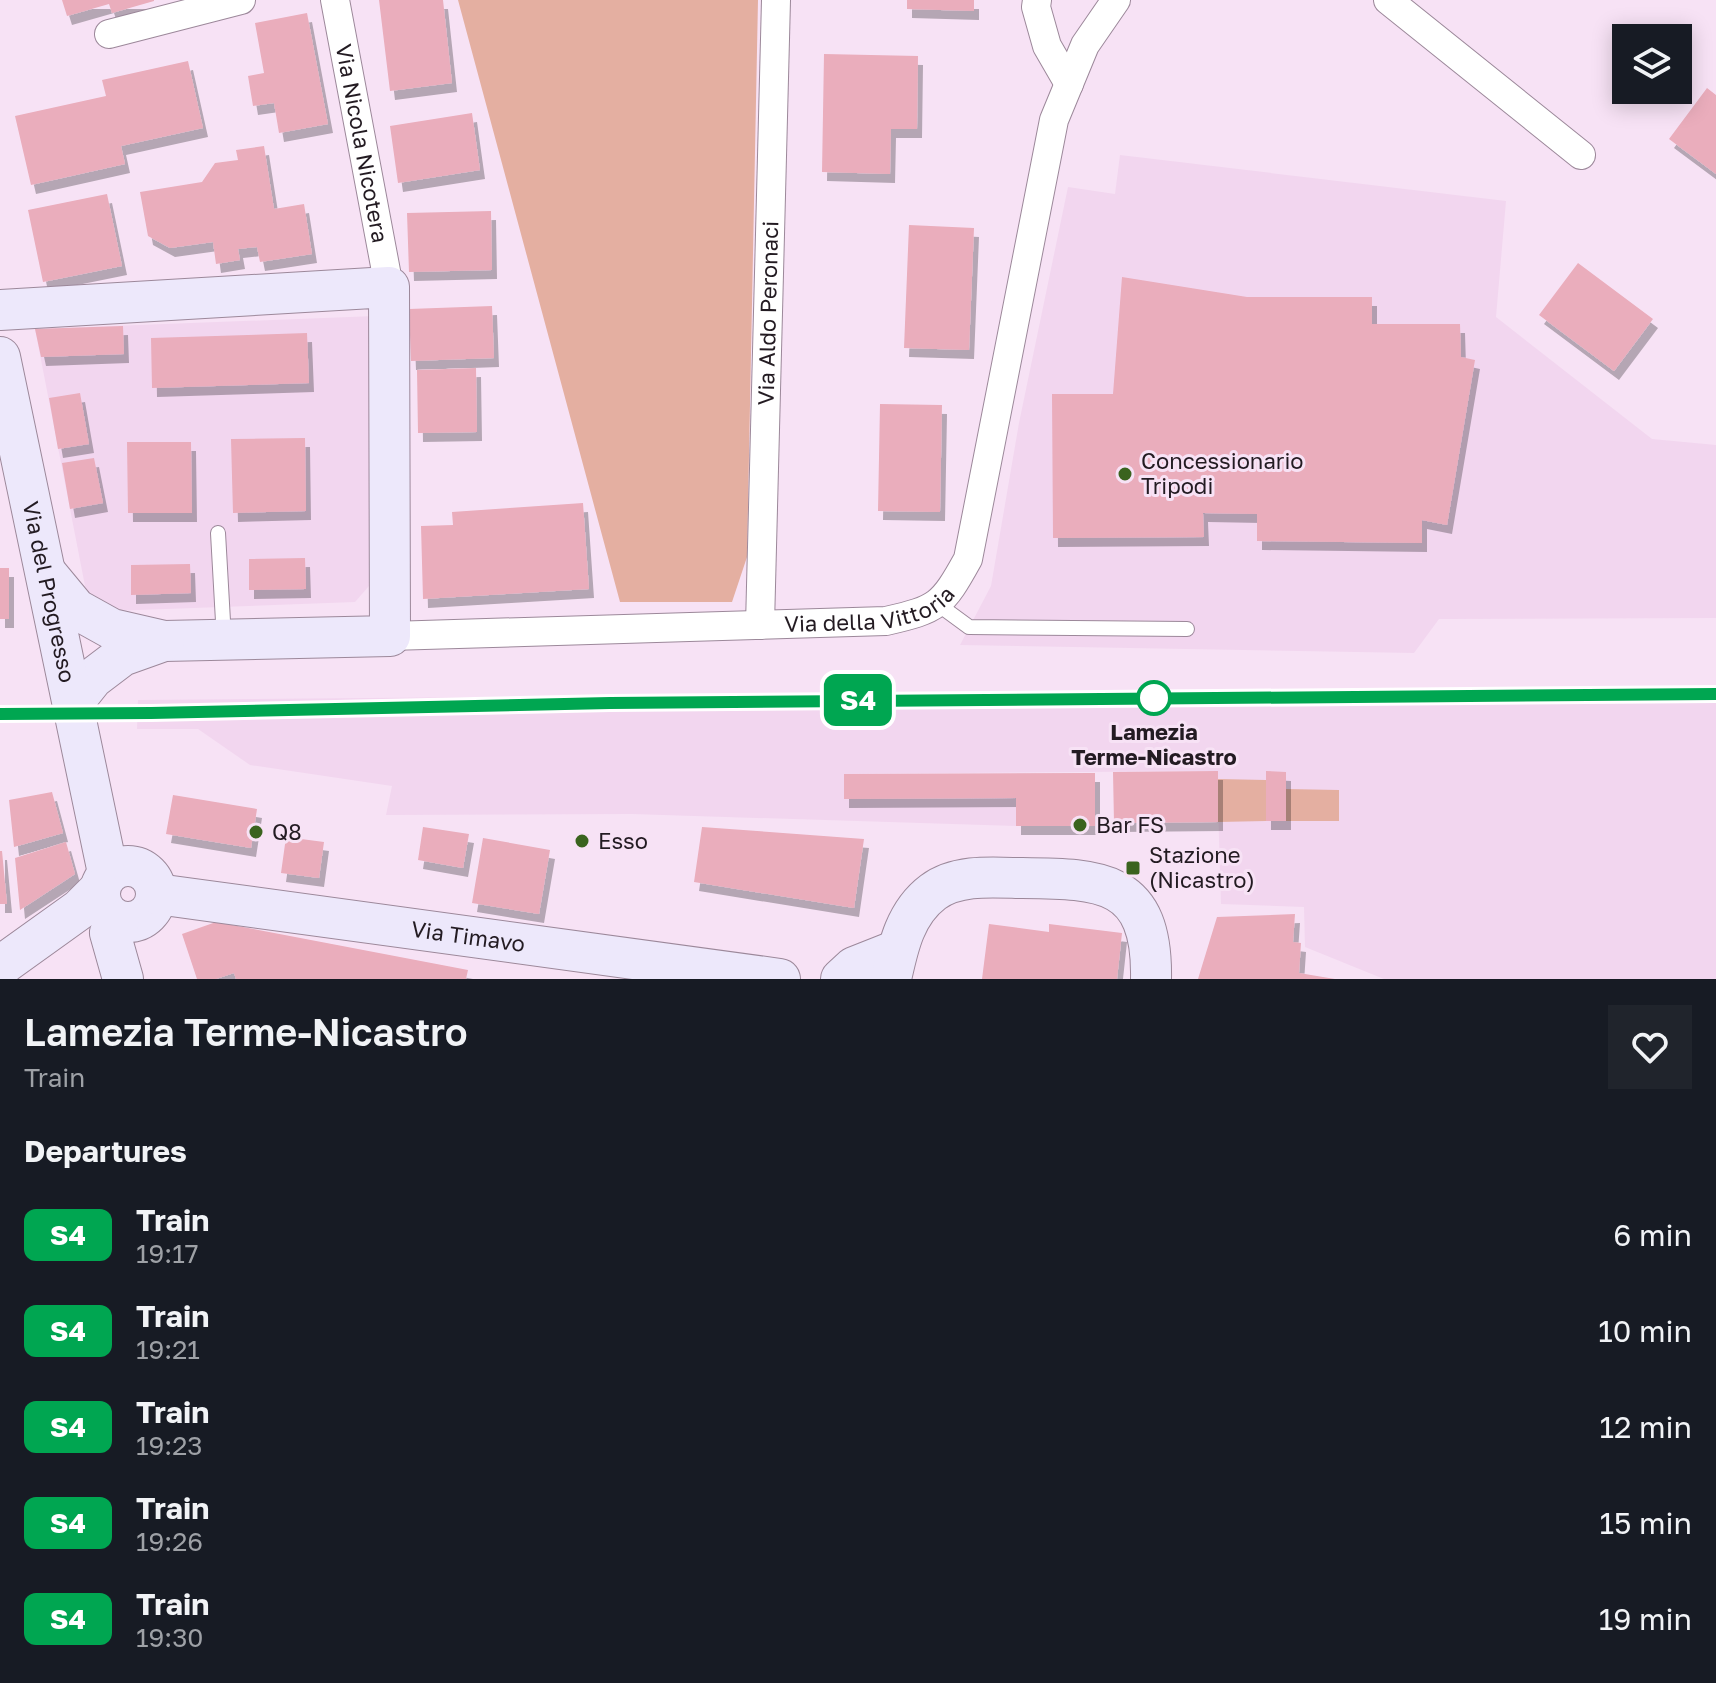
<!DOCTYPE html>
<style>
body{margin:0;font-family:"Golos Text",sans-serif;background:#20242c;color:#f1f3f6;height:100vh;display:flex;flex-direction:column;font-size:30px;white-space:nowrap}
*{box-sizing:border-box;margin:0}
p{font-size:26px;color:#9ea1a6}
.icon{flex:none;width:44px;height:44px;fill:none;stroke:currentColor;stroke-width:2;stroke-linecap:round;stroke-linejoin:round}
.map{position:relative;height:979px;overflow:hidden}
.drawer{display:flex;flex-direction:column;background:#171b24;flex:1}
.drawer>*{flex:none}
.badge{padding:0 16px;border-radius:12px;font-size:28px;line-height:52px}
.controls{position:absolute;left:1612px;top:24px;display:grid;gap:16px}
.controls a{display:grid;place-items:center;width:80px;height:80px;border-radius:0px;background:#171b24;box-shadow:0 4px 20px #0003;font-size:40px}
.map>.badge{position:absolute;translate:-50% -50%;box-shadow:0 0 0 4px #fff}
h2{padding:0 24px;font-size:30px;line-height:72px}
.round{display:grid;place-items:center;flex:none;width:84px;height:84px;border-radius:0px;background:#20242c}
.overview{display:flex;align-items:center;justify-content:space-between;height:136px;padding:0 24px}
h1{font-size:38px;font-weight:600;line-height:60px}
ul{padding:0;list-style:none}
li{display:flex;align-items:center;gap:24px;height:96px;padding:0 24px}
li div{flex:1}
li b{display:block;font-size:30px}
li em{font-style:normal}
li .badge{min-width:88px;font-weight:700;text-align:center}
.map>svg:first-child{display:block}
.built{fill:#f2d6ef}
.green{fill:#e4afa1}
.building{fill:#eaadbc;filter:url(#shadow)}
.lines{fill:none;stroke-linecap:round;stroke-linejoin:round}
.lane-casing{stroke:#9c889a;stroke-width:16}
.street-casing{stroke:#9c889a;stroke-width:30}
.secondary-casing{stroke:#9c889a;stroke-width:42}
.lane{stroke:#fff;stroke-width:14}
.street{stroke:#fff;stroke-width:28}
.secondary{stroke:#ede8fb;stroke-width:40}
.rail{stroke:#493e48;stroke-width:6;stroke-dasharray:16 8;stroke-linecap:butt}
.line-casing{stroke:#fff;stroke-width:18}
.line{stroke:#00a651;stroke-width:12}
.poi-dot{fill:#3a631e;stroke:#f7e2f5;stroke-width:3}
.stop-dot{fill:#fff;stroke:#00a651;stroke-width:4}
.labels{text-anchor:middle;stroke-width:6;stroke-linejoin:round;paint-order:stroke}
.street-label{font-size:22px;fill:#231b22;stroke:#f7e2f5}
.poi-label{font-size:22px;fill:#231b22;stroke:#f7e2f5;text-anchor:start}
.stop-label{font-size:22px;font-weight:bold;fill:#231b22;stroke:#f7e2f5}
</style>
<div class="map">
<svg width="1716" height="979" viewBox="0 0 1716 979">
<defs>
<filter id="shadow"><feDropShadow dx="5" dy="9" stdDeviation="0" flood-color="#0004"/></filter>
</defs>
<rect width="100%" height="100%" fill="#f7e2f5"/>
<path class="built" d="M1120,155l386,46 -10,116 156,122 64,6v173l-277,1 -25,34 -454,-8 31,-59 28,-163 49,-236 47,7z
M375,316l1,262 -21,24 -245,9 -24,-20 -51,-262z
M1716,686v293h-332l-79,-32 -1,-40 -83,-3 -4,-133 -373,3 1,25 171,-1v28l-384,-12 -246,1 6,-29 -142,-21 -52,-36h-61l1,-29z"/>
<path class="green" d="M458,0h300l-11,557 -15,45h-112z
M1218,779l48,1v41l-48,1z
M1286,789l53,1v31h-53z"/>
<path class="building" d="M62,0h92v1l-42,12 -3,-9 -42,12z
M379,0h64l9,83 -62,8z
M907,0h67v11l-67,-2z
M307,13l21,111 -49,9 -5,-30 -21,3 -5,-30 16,-3 -9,-50z
M824,54l94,2 -1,73h-26l-1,45 -68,-2z
M188,61l15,67 -82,18 4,18 -94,21 -16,-69 91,-20 -4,-16z
M1707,88l9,7v79l-47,-35z
M472,113l8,57 -82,13 -8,-57z
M264,146l10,63 30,-5 8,50 -52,8 -3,-15 -19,2 2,11 -24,4 -3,-22 -43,6 -22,-12 -8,-44 62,-10 13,-19 23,-3 -2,-10z
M107,194l15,72 -79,16 -15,-72z
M491,211l1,59 -83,2 -2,-59z
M909,225l65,3 -5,122 -65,-2z
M1578,263l75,56 -39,52 -75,-56z
M1122,277l125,20h125v27h88l1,33 14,3 -28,165 -25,-5v23l-165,-2v-27l-54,-1 1,24 -151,1 -1,-144h61z
M492,306l2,52 -83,3 -2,-52z
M123,326l1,28 -83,3 -6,-28z
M307,333l2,50 -157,5 -1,-50z
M476,368l1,64 -59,1 -1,-63z
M80,393l9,51 -31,5 -9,-51z
M880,404l62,1 -2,107 -62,-1z
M305,438l1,73 -73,2 -2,-74z
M127,442h64l1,71h-64z
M94,458l9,45 -33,6 -8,-46z
M583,503l6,86 -166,10 -2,-73 32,-1 -1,-13z
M305,558l1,31 -57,1v-31z
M190,564l1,29 -60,2v-30z
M0,568h9v51h-9z
M1218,771v51l-104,1 -1,-51z
M1266,771l20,1v49h-20z
M1095,773v53h-79v-28l-172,1v-25z
M52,792l11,41 -49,14 -5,-47z
M173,795l84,14 -6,39 -85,-14z
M423,827l46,7 -6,34 -45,-8z
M702,827l162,12 -10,69 -160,-26z
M286,837l38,5 -5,36 -38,-5z
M483,838l67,12 -11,64 -67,-11z
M66,842l9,32 -55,36 -5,-52z
M0,851h2l5,53h-7z
M1295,914l-2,28 8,1 -2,30 36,6h-137l19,-62z
M216,922l252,48 -2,9h-230l-2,-6 -18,6h-19l-15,-45z
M989,924l60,8v-8l73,9 -5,46h-135z"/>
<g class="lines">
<g class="lane-casing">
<path id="lane" d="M218,533l6,106
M939,605l30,22 218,2"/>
</g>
<g class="street-casing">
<g id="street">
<path id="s1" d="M335,0l54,287"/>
<path d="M1037,0l-1,7 11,39 22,38"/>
<path d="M1388,0l193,155"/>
<path d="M109,34l132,-34"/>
<path id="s2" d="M760,625l16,-625"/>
<path id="s3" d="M390,636l496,-15c52,-12 56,-15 82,-62l86,-439 31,-75 31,-45"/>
</g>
</g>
<g class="secondary-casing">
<g id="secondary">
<path d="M0,310l389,-23 1,349 -226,5 -42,15 -29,22 -20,25"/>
<path id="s4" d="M0,357l108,516"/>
<path d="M47,574l29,35 36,20 52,12"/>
<circle cx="128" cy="894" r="28"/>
<path id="s5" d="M157,894l623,85"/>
<path d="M119,921l-9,12 13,46"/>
<path d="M0,969l2,-4 78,-56 19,-19"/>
<path d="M841,979l13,-12 43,-17"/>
<path d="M891,979c7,-32 14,-66 42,-87 23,-17 56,-15 83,-14 83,1 137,-1 135,101"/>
</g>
</g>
<use href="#lane" class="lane"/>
<use href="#street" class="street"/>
<use href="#secondary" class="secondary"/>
<path class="rail" d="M0,714h127l483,-11 1106,-9"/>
</g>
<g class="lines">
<g class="line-casing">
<path id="line" d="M0,714l151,-1 459,-10 1106,-9"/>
</g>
<use href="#line" class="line"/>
</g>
<g class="poi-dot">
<circle cx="1125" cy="474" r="8"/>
<circle cx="1080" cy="825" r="8"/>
<circle cx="256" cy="832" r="8"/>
<circle cx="582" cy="841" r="8"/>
<rect x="1125" y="860" width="16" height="16" rx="4"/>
</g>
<circle class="stop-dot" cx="1154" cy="698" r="16"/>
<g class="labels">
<g class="street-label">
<text dy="8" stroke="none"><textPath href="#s1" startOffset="146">Via Nicola Nicotera</textPath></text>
<text dy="8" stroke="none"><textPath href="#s2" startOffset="312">Via Aldo Peronaci</textPath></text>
<text dy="8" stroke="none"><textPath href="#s4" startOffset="240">Via del Progresso</textPath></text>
<text dy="8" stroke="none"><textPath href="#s3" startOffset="482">Via della Vittoria</textPath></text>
<text dy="8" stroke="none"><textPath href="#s5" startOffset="314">Via Timavo</textPath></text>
</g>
<g class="poi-label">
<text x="1141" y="469">Concessionario<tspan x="1141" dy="25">Tripodi</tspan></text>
<text x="1096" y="833">Bar FS</text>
<text x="272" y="840">Q8</text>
<text x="598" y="849">Esso</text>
<text x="1149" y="863">Stazione<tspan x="1149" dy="25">(Nicastro)</tspan></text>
</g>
<g class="stop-label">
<text x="1154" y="740">Lamezia<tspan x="1154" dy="25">Terme-Nicastro</tspan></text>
</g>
</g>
</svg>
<div class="controls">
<a><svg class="icon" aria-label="layers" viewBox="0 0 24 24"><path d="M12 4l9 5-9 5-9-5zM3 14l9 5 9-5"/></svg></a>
</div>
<b class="badge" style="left:858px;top:700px;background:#00a651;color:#fff">S4</b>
</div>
<section class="drawer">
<div class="overview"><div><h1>Lamezia Terme-Nicastro</h1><p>Train</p></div><a class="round"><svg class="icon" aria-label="heart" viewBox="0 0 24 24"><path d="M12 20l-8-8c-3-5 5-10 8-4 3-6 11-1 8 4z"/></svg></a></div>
<h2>Departures</h2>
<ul>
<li><span class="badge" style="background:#00a651;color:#fff">S4</span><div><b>Train</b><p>19:17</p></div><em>6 min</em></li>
<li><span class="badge" style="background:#00a651;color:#fff">S4</span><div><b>Train</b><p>19:21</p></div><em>10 min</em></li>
<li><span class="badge" style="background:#00a651;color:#fff">S4</span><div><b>Train</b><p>19:23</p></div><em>12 min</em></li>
<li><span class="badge" style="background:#00a651;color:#fff">S4</span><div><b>Train</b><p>19:26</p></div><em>15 min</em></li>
<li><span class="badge" style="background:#00a651;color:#fff">S4</span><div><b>Train</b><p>19:30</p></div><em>19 min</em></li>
</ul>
</section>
